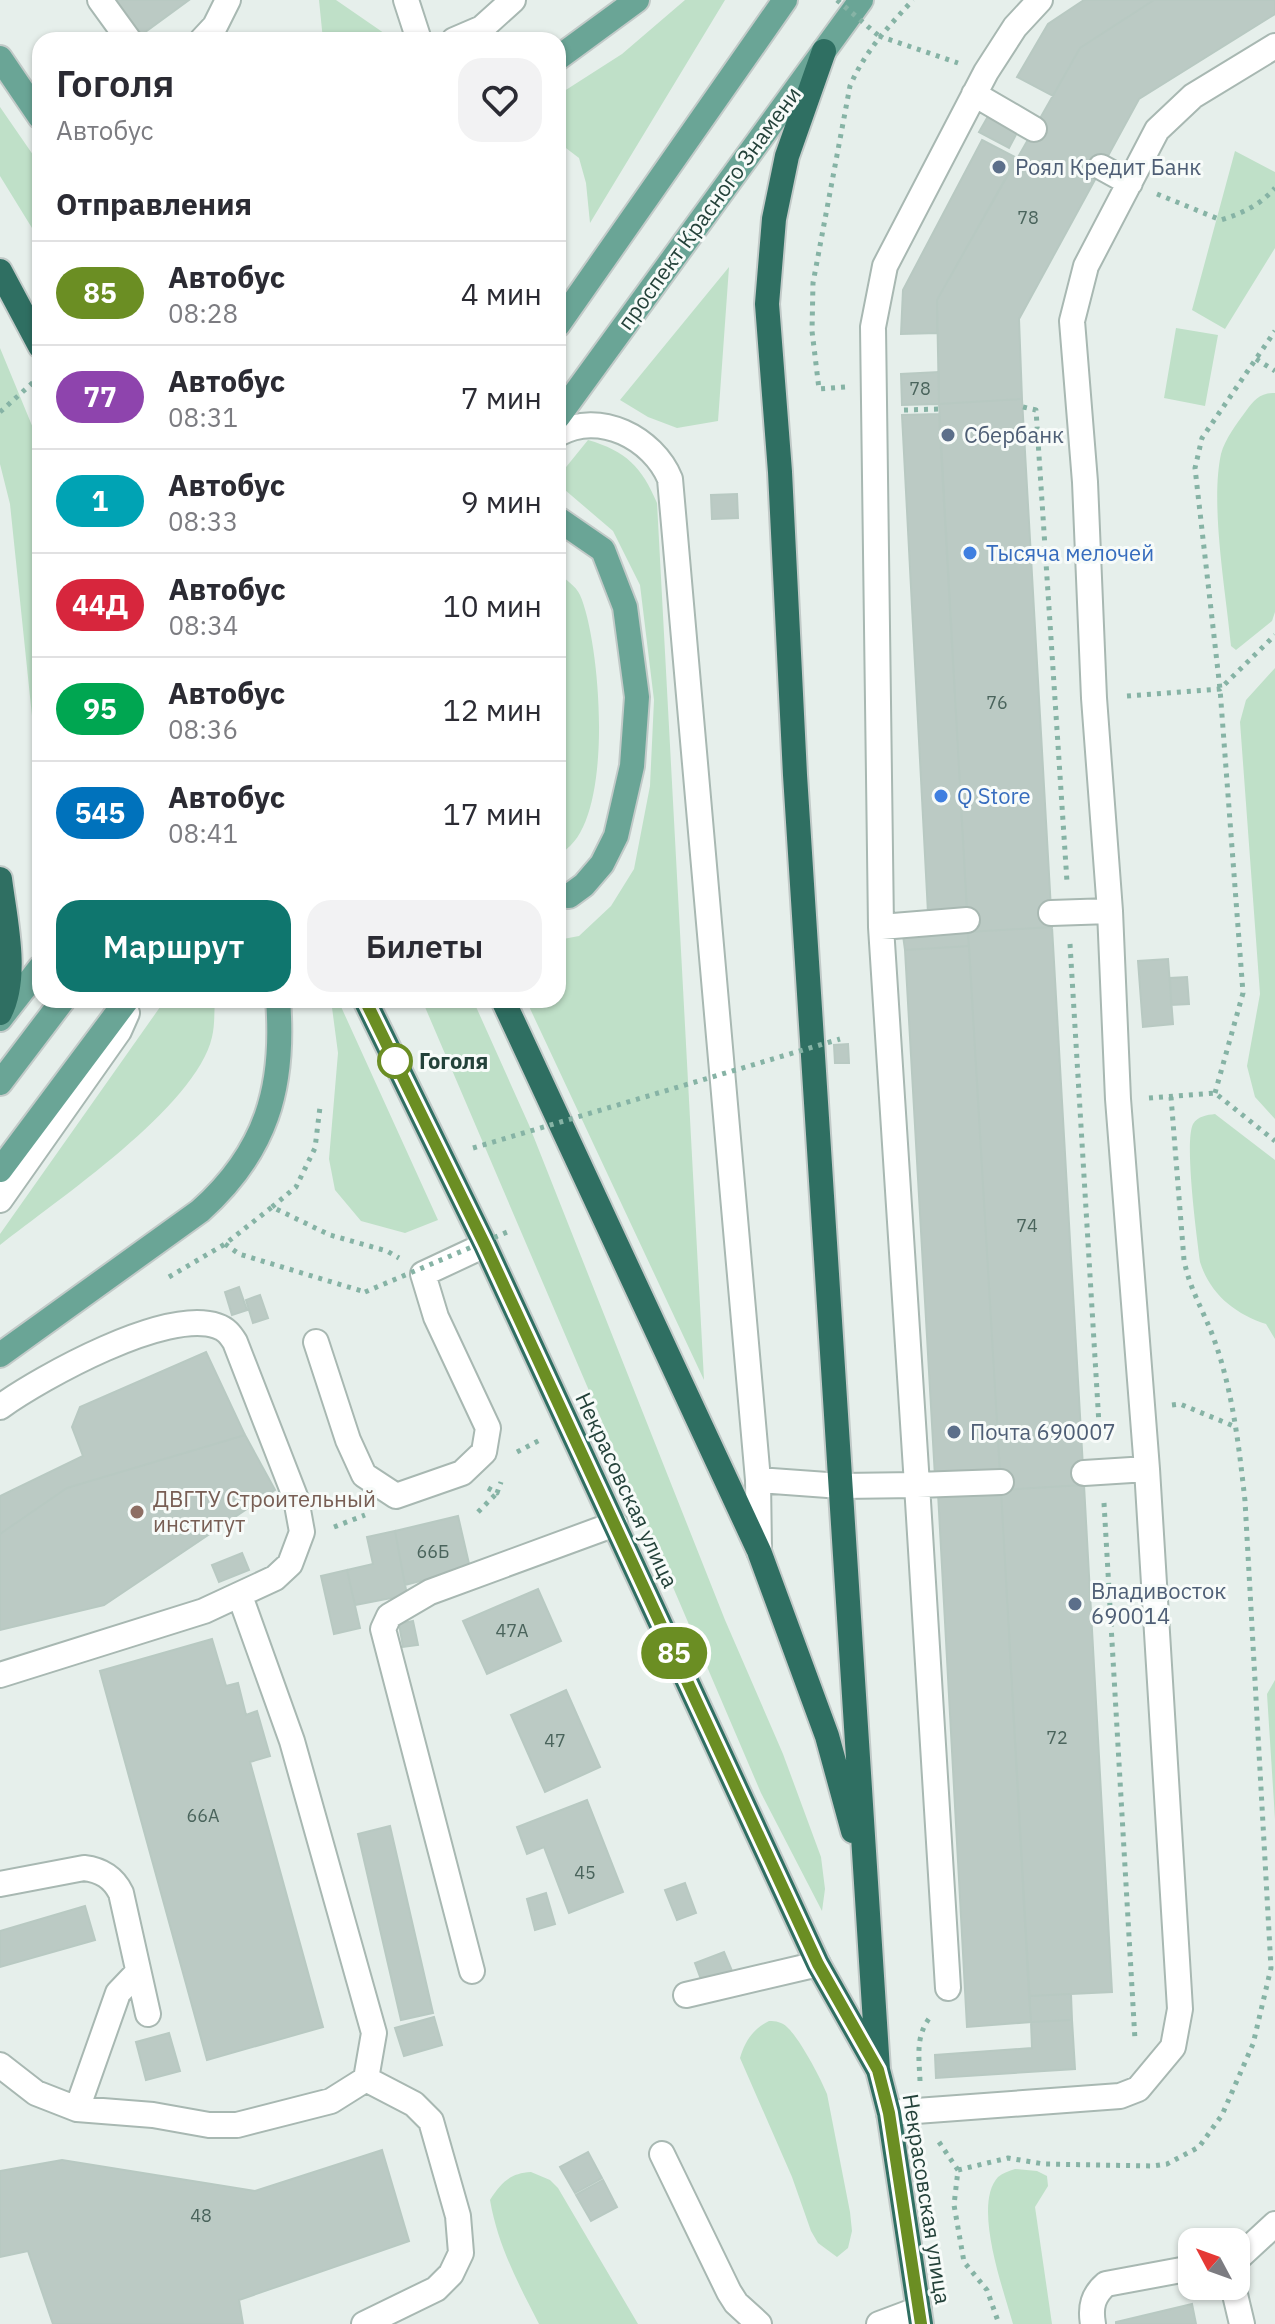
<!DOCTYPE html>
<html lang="ru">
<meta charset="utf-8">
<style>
body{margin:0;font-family:"IBM Plex Sans",sans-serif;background:#f2f2f3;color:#2b2b33;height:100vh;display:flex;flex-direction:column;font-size:30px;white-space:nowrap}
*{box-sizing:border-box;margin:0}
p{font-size:26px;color:#7c7c81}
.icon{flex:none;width:44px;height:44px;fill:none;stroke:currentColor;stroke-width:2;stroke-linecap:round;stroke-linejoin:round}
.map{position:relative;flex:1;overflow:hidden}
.sheet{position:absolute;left:32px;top:32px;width:534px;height:976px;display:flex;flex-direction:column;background:#fff;border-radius:24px;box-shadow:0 2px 6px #0004}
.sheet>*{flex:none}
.badge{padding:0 16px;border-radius:26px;font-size:28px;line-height:52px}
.needle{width:52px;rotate:311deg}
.buttons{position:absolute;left:1178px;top:2228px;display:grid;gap:16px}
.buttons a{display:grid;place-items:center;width:72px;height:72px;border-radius:16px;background:#fff;box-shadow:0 2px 6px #0004;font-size:40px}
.map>.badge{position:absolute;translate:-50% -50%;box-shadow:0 0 0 4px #fff}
h2{padding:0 24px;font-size:30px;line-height:72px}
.round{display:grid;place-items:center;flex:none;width:84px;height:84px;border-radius:24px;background:#f2f2f3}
.head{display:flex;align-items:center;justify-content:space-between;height:136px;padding:0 24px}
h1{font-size:38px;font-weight:600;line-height:60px}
.primary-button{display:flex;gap:16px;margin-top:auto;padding:16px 24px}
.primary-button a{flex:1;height:92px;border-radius:24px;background:#0f766e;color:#fff;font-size:32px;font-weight:600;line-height:92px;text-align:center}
.primary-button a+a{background:#f2f2f3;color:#2b2b33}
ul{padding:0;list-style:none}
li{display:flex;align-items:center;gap:24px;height:104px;padding:0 24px;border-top:2px solid #e1e1e2}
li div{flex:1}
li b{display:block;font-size:30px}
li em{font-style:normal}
li .badge{min-width:88px;font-weight:700;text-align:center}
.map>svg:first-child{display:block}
.green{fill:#bfe0c8}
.building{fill:#bbcac4;stroke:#b8c9c2;stroke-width:2}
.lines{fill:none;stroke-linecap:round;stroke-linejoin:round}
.lane-casing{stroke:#a8b8b2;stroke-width:28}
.primary-casing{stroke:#c2cac8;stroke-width:28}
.highway-casing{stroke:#c2cac8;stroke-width:28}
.path{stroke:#86b3a5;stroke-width:5;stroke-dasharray:4 6;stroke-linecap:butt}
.lane{stroke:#fff;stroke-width:24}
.primary{stroke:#6aa596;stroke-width:24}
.highway{stroke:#2f6f62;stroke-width:24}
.path-bridge{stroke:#86b3a5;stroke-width:5;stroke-dasharray:4 6;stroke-linecap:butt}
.line-casing{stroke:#fff;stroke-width:18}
.line{stroke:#6b8e23;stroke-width:12}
.service-dot{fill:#5c6f8a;stroke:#f7fbf9;stroke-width:3}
.shop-dot{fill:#3f7fe0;stroke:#f7fbf9;stroke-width:3}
.stop-dot{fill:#fff;stroke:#6b8e23;stroke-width:4}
.education-dot{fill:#8d6e63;stroke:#f7fbf9;stroke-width:3}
.labels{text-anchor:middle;stroke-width:6;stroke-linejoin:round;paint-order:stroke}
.number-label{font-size:18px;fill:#4a645c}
.service-label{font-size:22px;fill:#4e5e75;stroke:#f7fbf9;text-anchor:start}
.street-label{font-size:22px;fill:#24423a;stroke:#f7fbf9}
.shop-label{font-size:22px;fill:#366cbe;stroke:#f7fbf9;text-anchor:start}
.stop-label{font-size:22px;font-weight:bold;fill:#24423a;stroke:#f7fbf9;text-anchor:start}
.education-label{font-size:22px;fill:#785e54;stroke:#f7fbf9;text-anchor:start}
</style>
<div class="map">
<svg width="1275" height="2324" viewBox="0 0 1275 2324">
<rect width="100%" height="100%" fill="#e6efeb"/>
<path class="green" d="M319,0h17l58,40h-71z
M685,0h40l-135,223 -4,-40 -7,-25 -21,-16v-47l64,-41z
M0,107l40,58v76l-40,-65z
M1235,151l40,21v76l-50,81 -33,-19z
M729,267l-11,154 -41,7 -29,-11 -28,-17z
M1176,328l42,7 -13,71 -41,-8z
M0,348l40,97v348l-30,-289 -10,-40z
M1275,393v219l-3,9 -36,29 -5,-4c-5,-54 -21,-141 -10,-192 4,-15 16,-31 25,-43 8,-11 14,-18 29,-18z
M588,440c38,11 54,27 69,63l47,877 -178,-380h32v-60l21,-4 32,-30 23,-37 16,-83 4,-86 -14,-115 -27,-54 -55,-47v-7z
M558,573c7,6 18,13 22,22 21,47 37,236 -22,259z
M1275,668v451l-20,-22 -8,-31 13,-72 -20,-272 6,-22z
M165,1000h50c-1,12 0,25 -3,37 -16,70 -155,163 -212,208v-11z
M331,1000h7l100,220 -33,13 -44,-12 -26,-31 -6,-31 9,-106z
M422,1000h51l56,125 196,495 58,134 38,103 4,32 -3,22 -61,-118z
M1215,1114l60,46v179l-9,-15c-31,-10 -56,-30 -66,-62 -3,-24 -16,-120 -7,-138 5,-8 14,-9 22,-10z
M1275,1680v139l-8,-125z
M769,2021c7,0 13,1 18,6 13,12 33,50 40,67l23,118 2,19 -4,17 -11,9 -19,-14 -7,-12 -19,-54 -52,-119c5,-17 13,-29 29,-37z
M1015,2169l22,2 10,5 1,10 -13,21 17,117h-39c-9,-33 -41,-119 -15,-147 5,-4 11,-6 17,-8z
M531,2172l19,8 8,8 80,136h-99c-21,-41 -41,-78 -49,-124 11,-17 20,-27 41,-28z"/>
<path class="building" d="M115,0h74l-48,35z
M1084,0h70l-74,48 -27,48 -36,-19 31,-53z
M1154,0h121v14l-136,85 -120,220 3,80 -83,5 -2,-104 143,-252z
M991,111l29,16 -11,21 -30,-16z
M982,140l35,18 -80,142v33l-36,1 2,-44z
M939,372v32l-37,1 -1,-31z
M1022,399l30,528 -84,5 -29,-528z
M939,414l28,496 -39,3 -26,-498z
M737,494l1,24 -26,1 -1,-24z
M967,925l2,21 -64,4 -3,-22z
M1052,927l32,558 -83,5 -33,-558z
M969,946l31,527 -65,4 -30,-527z
M1168,959l5,65 -30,3 -5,-66z
M1187,977l2,27 -18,1 -1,-27z
M848,1044l1,19h-14l-1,-18z
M239,1287l8,23 -15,5 -7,-23z
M260,1295l8,23 -15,5 -7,-23z
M206,1352l39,83 -178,53 -67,46v-38l83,-40 -11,-29 8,-20z
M245,1435l30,55 -171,115 -104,25v-96l67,-46z
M1084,1485l28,507 -83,4 -28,-506z
M1001,1490l30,532 -64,5 -29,-534z
M458,1516l12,52 -65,17 -10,-54z
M395,1531l12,64 -52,10 -8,-35 26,-6 -6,-27z
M242,1553l7,17 -30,12 -7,-17z
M347,1570l13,58 -26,6 -13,-58z
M538,1589l23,52 -74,33 -24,-53z
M413,1621l5,24 -15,2 -4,-23z
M212,1639l14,47 12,-3 8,32 11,-4 13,45 -20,6 73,265 -116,33 -107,-389z
M566,1690l34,77 -55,25 -34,-77z
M587,1800l36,92 -54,21 -25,-66 -17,7 -10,-27z
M390,1826l43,187 -32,7 -43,-186z
M685,1883l11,30 -19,7 -12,-30z
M546,1893l9,31 -20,6 -8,-31z
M85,1906l10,34 -95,27v-36z
M724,1952l8,19 -30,11 -7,-19z
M1071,1994l1,26 -41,2 -2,-26z
M434,2017l8,28 -38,11 -9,-28z
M1072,2020l3,49 -139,9 -1,-23 97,-7 -1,-26z
M169,2033l11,38 -34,9 -10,-38z
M382,2150l27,91 -170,59 4,24h-190l-25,-73 -28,6v-86l62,-11 193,31z
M588,2152l14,26 -27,15 -15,-26z
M603,2180l14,27 -26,14 -15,-26z
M1192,2304l4,20h-80v-2z"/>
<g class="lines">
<g class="lane-casing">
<path id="lane" d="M100,0l29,40
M406,0l13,40
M202,40l13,-14 13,-26
M454,40l28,-12 31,-28
M974,94l60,35
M1101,167l29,16
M558,434c41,-24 95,4 112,45l88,1001 1,71
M1051,913l59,-2
M881,927l86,-7
M0,1200l119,-169 8,-18
M316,1342l32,98 16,35 32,21 66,-23 22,-21 4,-24 -52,-111 -13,-43 62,-29
M0,1407c42,-30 166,-99 217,-81 9,3 13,8 18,16l61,157 6,33 -12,32 -15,14 -71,33 -204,64
M1084,1473l63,-4
M758,1480l83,6 76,-1 -36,-558 -8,-600 12,-61 101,-194 29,-45 25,-27
M240,1596l52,145 82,292 -8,46 48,25 17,17 27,95 3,37 -10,21 -15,15 -72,35
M0,1884l84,-16c17,2 29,9 37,25l27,121
M472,1971l-89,-342 6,-13 41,-24 185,-68
M948,1988l-31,-503 84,-3
M686,1995l132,-31
M0,2065l36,28 41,16 76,6 56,10h28l94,-24 35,-22
M77,2109l41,-116 20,-21
M889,2113l231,-17 18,-7 35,-42 7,-38 -33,-540 -29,-370 -8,-188 -16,-213 -9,-216 -13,-161 14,-55 71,-136 36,-34 82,-50
M662,2154l67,138 7,11 23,21
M1236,2260l39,-36
M1233,2286l9,38
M879,2324l40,-15
M1093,2324c-3,-17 0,-29 13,-40l86,-16"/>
</g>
<g class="primary-casing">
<path id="primary" d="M0,58l40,59
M558,58l79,-58
M558,325l227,-325
M558,417l303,-417
M558,519l45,31 22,57 12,90 -5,69 -16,70 -14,28 -18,21 -15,11 -11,-1
M0,1019l40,-51
M0,1083l63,-83
M0,1170l127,-170
M0,1355l200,-144c66,-59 85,-123 78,-211"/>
</g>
<g class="highway-casing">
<path id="highway" d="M824,51l-37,105 -13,63 -7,85 13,168 15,303 83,1295
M0,271l40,75
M0,879c5,40 19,97 0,134
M365,1000l120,245 333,719 60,106 11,43 32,211
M503,1000l256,551 68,185 26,95"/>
</g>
<path class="path" d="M879,36l79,27
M1157,194l64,26c22,-7 39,-15 54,-32
M1256,359l19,12
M845,387l-26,2 -7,-58 1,-48 37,-197c15,-35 38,-59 63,-86
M1023,407l13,3 31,472
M904,410l35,-1
M0,412l38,-34
M1127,696l93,-7 55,-54
M1070,944l30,497
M1215,1093l28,-100 -23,-304 -25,-221 7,-30 73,-107
M1149,1098l66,-5 60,48
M272,1207l24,-20 19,-39 5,-41
M225,1244l14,10 126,38
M169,1277l56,-33 47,-37 58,28 57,16 12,7
M1172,1405l8,-1 56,23
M517,1452l23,-12
M488,1488l9,5 4,-11
M1104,1503l31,537
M478,1512l19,-19
M334,1527l31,-12
M920,2081c-1,-25 -5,-47 12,-66
M939,2142l19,28 -4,35 10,57 23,28 12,34
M958,2170l50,-12 36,6 109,2 14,-2 32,-17 23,-32 31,-71 18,-76 -26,-467c-6,-54 -12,-108 -30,-159 -10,-29 -25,-51 -31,-82l-13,-163"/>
<use href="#lane" class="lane"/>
<use href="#primary" class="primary"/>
<use href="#highway" class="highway"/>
<path class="path-bridge" d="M837,0l42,36
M473,1148l367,-109
M365,1292l147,-62"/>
</g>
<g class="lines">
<g class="line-casing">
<path id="line" d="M365,1000l120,245 333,719 60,106 11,43 32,211"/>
</g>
<use href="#line" class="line"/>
</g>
<g class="service-dot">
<circle cx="999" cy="167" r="8"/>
<circle cx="948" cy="435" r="8"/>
<circle cx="954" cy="1432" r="8"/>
<circle cx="1075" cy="1604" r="8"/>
</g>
<g class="shop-dot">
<circle cx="970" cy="553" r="8"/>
<circle cx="941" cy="796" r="8"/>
</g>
<circle class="stop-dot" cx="395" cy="1061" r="16"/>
<circle class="education-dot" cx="137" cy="1512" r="8"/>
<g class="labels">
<g class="number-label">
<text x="1028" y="224">78</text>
<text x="920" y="395">78</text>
<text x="997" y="709">76</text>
<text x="1027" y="1232">74</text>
<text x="433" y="1558">66Б</text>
<text x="512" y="1637">47А</text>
<text x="1057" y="1744">72</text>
<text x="555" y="1747">47</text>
<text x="203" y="1822">66А</text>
<text x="585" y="1879">45</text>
<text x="201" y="2222">48</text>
</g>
<g class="service-label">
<text x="1015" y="175">Роял Кредит Банк</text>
<text x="964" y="443">Сбербанк</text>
<text x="970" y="1440">Почта 690007</text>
<text x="1091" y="1599">Владивосток<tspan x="1091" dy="25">690014</tspan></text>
</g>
<g class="street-label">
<text transform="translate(709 208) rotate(-54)" y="8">проспект Красного Знамени</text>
<text transform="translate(627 1490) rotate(65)" y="8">Некрасовская улица</text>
<text transform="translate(927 2199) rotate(81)" y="8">Некрасовская улица</text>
</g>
<g class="shop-label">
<text x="986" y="561">Тысяча мелочей</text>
<text x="957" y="804">Q Store</text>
</g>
<g class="stop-label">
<text x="419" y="1069">Гоголя</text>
</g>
<g class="education-label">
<text x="153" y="1507">ДВГТУ Строительный<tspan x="153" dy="25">институт</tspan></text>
</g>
</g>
</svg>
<div class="buttons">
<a><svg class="needle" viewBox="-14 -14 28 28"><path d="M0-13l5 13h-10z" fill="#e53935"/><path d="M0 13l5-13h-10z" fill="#7c7c81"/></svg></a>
</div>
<b class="badge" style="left:674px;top:1653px;background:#6b8e23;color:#fff">85</b>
<section class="sheet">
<div class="head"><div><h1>Гоголя</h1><p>Автобус</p></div><a class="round"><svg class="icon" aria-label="heart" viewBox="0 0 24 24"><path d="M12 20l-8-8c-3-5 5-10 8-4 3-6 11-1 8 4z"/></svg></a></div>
<h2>Отправления</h2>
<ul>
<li><span class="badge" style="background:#6b8e23;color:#fff">85</span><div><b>Автобус</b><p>08:28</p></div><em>4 мин</em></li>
<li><span class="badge" style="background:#8e44ad;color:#fff">77</span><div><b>Автобус</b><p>08:31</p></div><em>7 мин</em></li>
<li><span class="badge" style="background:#00a3b4;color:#fff">1</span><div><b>Автобус</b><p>08:33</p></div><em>9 мин</em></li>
<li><span class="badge" style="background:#d7263d;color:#fff">44Д</span><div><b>Автобус</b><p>08:34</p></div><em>10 мин</em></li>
<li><span class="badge" style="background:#00a651;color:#fff">95</span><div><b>Автобус</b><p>08:36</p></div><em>12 мин</em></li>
<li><span class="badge" style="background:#0072bc;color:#fff">545</span><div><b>Автобус</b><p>08:41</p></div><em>17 мин</em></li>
</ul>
<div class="primary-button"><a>Маршрут</a><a>Билеты</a></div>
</section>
</div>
